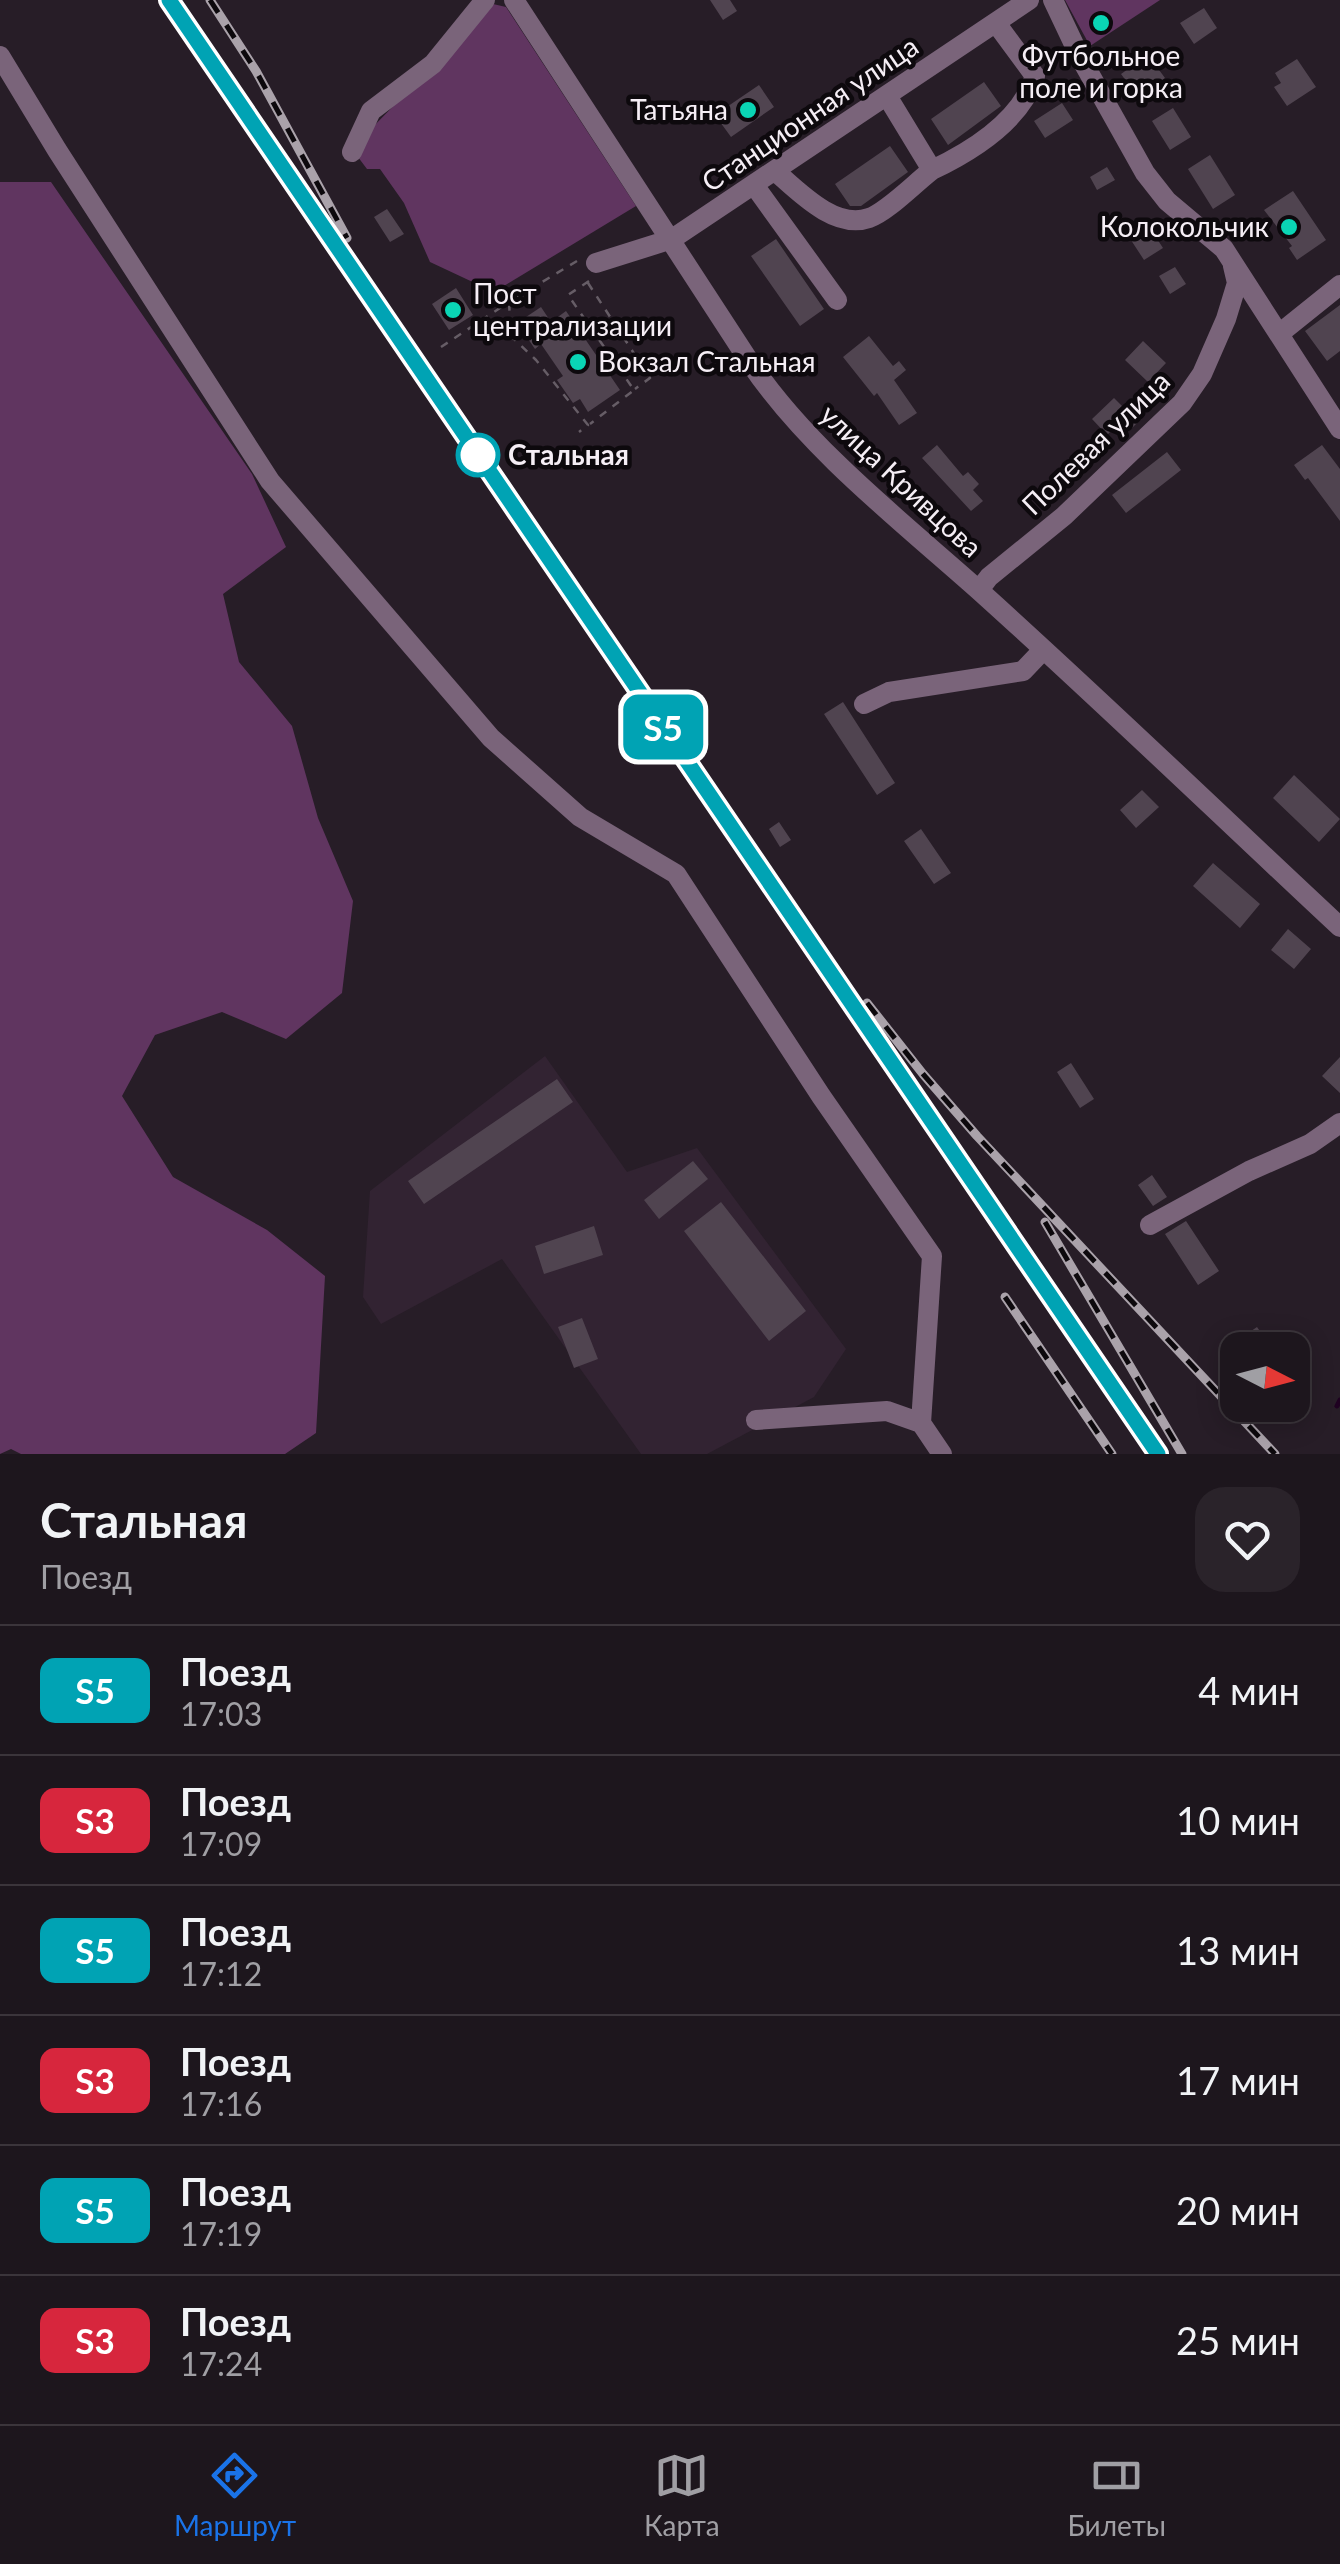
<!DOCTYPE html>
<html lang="ru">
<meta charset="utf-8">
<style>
body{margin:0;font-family:Lato,sans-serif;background:#2a232a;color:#f1f3f6;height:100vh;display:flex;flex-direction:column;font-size:38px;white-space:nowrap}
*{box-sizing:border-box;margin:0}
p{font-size:32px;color:#a09fa4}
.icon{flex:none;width:55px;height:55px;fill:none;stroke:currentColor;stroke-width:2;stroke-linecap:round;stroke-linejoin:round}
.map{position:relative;height:1454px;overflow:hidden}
.drawer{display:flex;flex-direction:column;background:#1d161d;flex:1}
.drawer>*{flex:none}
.badge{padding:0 20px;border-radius:15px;font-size:35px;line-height:65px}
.needle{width:65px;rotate:96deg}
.tools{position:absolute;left:1220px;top:1332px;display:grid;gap:20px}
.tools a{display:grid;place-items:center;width:90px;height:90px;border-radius:20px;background:#1d161d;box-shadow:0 5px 25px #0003,0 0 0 2px #3b353b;font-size:50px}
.map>.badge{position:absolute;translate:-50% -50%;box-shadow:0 0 0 5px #fff}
.round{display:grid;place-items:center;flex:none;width:105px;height:105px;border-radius:30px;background:#2a232a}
.head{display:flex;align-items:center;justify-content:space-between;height:170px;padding:0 40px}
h1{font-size:48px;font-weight:700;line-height:75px}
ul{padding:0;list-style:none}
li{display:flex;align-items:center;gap:30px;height:130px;padding:0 40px;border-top:2px solid #3b353b}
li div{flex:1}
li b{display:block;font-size:38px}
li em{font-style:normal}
li .badge{min-width:110px;font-weight:700;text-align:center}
.menu{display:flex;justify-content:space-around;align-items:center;height:140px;border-top:2px solid #3b353b;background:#1d161d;font-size:28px;color:#a09fa4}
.menu a{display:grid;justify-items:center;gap:5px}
.menu .current{color:#1a73e8}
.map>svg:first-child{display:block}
.built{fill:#322332}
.green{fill:#603560}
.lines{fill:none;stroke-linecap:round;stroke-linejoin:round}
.stream{stroke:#1f0121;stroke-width:5}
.building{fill:#504450}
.path{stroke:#665d66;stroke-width:2.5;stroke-dasharray:8 8;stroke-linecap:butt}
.minor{stroke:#7a647a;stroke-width:20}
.rail-casing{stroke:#aaa2aa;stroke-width:9}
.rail{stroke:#0d090d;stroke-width:5;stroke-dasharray:15;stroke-linecap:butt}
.line-casing{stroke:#fff;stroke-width:22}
.line{stroke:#00a3b4;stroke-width:15}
.poi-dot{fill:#0ad5b5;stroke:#0d090d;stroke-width:4}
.stop-dot{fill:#fff;stroke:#00a3b4;stroke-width:5}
.labels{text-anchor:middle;stroke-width:9;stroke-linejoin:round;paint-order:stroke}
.poi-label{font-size:28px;fill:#f5eef5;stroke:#0d090d;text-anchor:end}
.street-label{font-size:28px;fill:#f5eef5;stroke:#0d090d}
.stop-label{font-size:28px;font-weight:bold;fill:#f5eef5;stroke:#0d090d;text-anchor:start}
</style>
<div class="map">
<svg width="1340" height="1454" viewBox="0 0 1340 1454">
<rect width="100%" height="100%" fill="#271d27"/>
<path class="built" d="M545,1056l82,116 70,-24 149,201 -32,48 -107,57h-66l-139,-195 -121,65 -18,-27 7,-106z"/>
<path class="green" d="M1065,0h95l-70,46z
M493,4l13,3 130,199 -142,86 -64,-30 -26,-59 -24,-34h-13l-9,-12 10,-25z
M0,182h51l201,292 34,73 -63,47 16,68 53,64 26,92 35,83 -11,92 -56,46 -64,-27 -67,23 -33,61 51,81 94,53 58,46 -9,157 -31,21h-264l-10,-5 -11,5z"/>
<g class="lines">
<path class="stream" d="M1337,1406l3,-6"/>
</g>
<path class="building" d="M710,0h20l7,11 -14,9z
M1204,8l13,20 -23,16 -14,-21z
M1148,55l17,23 -27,19 -17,-23z
M1297,59l19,28 -29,19 -13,-19 7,-4 -6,-10z
M984,82l17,24 -53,39 -17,-26z
M759,85l15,22 -43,30 -16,-22z
M1062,103l11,17 -28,18 -11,-17z
M1173,108l18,29 -21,13 -18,-29z
M890,146l18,26 -47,34h-11l-15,-22z
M1210,155l25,40 -22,14 -25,-40z
M1107,167l8,13 -18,10 -7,-13z
M1293,191l33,49 -29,20 -8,-12 3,-2 -28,-36z
M387,209l17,25 -14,8 -16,-25z
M1146,222l17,26 -19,12 -17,-26z
M776,239l48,70 -24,17 -49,-70z
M1175,267l11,17 -16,10 -11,-18z
M456,288l17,27 -24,15 -17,-26z
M1340,305v46l-13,10 -22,-30z
M541,307l10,15 15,-11 54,79 -32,22 -8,-13 -7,4 -16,-23 6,-4 -22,-32 -6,5 -18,-26z
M869,336l24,30 6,-5 7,9 -12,10 23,33 -18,12 -22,-32 -3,3 -31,-39z
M1143,341l23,22 -18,19 -23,-22z
M1114,398l24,24 -13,13 -9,-9 -9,9 -15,-16z
M937,445l26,31 5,-4 11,12 -6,6 10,11 -12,10 -49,-53z
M1322,445l18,24v52l-32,-43 -3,2 -11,-15z
M1167,452l14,18 -55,43 -14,-18z
M843,702l52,81 -18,12 -53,-81z
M1294,775l46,44 -21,23 -46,-44z
M1142,790l17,17 -23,21 -16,-18z
M779,822l12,18 -11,7 -11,-18z
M921,829l30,44 -17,11 -30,-43z
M1213,863l47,41 -20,24 -47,-42z
M1288,929l23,20 -17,20 -23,-19z
M1340,1057v36l-18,-17z
M1071,1063l23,36 -14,9 -23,-36z
M557,1079l16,23 -149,102 -16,-23z
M693,1161l15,18 -49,40 -15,-19z
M1152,1175l15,22 -14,9 -15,-21z
M721,1202l85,109 -37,30 -85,-110z
M1186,1221l33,50 -21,14 -33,-51z
M594,1226l9,29 -59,19 -9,-28z
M582,1318l16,41 -24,9 -16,-41z
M1257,1327l16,23h-28l-7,-10z"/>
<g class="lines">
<path class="path" d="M577,261l-68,41 2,34 25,24 52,65 -9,7
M589,281l-21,14 66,95 -44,34
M588,283l62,95 -15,11
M441,347l65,-43"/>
<path class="minor" d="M514,0l237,364c58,86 155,161 232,230 121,109 238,222 357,333
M1053,0l27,57 65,116 22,28 57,48 116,180
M0,56l57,94 213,331 221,257 89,79 96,57 145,222 111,160 -11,167
M887,96l45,74c40,-19 89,-49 103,-94l-39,-53
M352,152l19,-41 62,-47 52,-64
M775,171c24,21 60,59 94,47 18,-6 46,-35 63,-48
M754,185l83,115
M596,263l76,-24 357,-239
M1279,334l61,-49
M979,590l10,-13 75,-61 118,-113 20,-29 24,-55 11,-36 -4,-17
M864,704l25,-12 134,-21 20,-21
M1150,1225l99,-54 61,-27 30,-21
M756,1420l131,-9 34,12 21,31"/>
<g class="rail-casing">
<path id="rail" d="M169,0l989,1454
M210,0l46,71 91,167
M867,1003l56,71 54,62 298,318
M1045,1222l137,232
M1005,1297l107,157"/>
</g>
<use href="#rail" class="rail"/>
</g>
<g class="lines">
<g class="line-casing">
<path id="line" d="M169,0l989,1454"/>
</g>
<use href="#line" class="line"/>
</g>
<g class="poi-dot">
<circle cx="1101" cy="23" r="10"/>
<circle cx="748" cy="110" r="10"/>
<circle cx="1289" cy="227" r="10"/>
<circle cx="453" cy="310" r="10"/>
<circle cx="578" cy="362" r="10"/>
</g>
<circle class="stop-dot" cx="478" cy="455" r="20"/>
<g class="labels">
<g class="poi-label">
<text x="1101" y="66" text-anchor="middle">Футбольное<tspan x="1101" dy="32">поле и горка</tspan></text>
<text x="728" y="120">Татьяна</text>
<text x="1269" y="237">Колокольчик</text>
<text x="473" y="304" text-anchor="start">Пост<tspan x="473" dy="32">централизации</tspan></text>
<text x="598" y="372" text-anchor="start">Вокзал Стальная</text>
</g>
<g class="street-label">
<text transform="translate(810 114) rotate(-34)" y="10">Станционная улица</text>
<text transform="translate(1096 443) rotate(-44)" y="10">Полевая улица</text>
<text transform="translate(901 481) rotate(43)" y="10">улица Кривцова</text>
</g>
<g class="stop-label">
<text x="508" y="465">Стальная</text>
</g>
</g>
</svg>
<div class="tools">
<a><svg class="needle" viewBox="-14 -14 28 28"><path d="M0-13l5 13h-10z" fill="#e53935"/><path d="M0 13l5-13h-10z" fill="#a09fa4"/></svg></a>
</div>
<b class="badge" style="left:663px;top:727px;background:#00a3b4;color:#fff">S5</b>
</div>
<section class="drawer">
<div class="head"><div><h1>Стальная</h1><p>Поезд</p></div><a class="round"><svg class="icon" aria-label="heart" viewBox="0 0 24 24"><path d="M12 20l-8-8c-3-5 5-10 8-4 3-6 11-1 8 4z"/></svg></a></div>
<ul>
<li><span class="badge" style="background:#00a3b4;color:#fff">S5</span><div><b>Поезд</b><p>17:03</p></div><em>4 мин</em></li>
<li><span class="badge" style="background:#d7263d;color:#fff">S3</span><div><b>Поезд</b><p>17:09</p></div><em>10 мин</em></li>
<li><span class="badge" style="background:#00a3b4;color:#fff">S5</span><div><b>Поезд</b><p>17:12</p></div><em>13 мин</em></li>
<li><span class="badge" style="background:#d7263d;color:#fff">S3</span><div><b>Поезд</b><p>17:16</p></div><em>17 мин</em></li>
<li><span class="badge" style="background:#00a3b4;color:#fff">S5</span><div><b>Поезд</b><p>17:19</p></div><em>20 мин</em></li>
<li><span class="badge" style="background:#d7263d;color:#fff">S3</span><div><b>Поезд</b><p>17:24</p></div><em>25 мин</em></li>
</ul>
</section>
<nav class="menu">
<a class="current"><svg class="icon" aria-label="directions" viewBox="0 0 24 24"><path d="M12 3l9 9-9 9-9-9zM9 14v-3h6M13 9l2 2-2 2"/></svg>Маршрут</a>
<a><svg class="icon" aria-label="map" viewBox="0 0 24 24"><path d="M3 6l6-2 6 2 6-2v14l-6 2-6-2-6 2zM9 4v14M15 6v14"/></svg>Карта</a>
<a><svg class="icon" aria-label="tickets" viewBox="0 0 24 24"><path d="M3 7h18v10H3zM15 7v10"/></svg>Билеты</a>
</nav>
